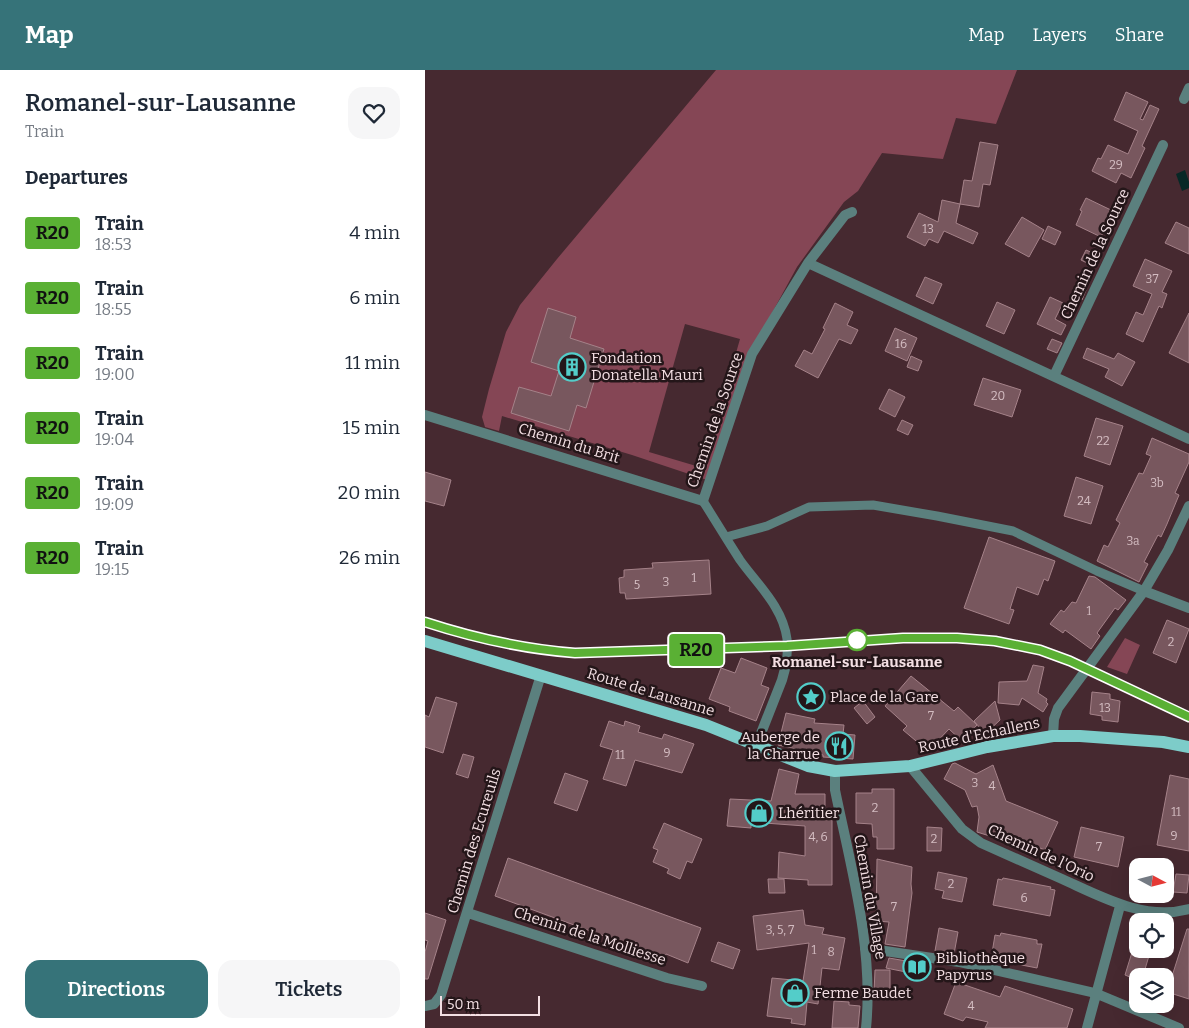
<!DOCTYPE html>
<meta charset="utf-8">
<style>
body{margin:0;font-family:Bitter,serif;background:#f6f6f7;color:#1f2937;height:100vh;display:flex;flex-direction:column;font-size:19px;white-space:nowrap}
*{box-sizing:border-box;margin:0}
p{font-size:16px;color:#747a83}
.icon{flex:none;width:28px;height:28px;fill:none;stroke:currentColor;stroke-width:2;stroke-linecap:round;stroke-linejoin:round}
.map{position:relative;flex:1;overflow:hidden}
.side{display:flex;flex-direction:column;background:#fff;width:425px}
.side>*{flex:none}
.badge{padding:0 10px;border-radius:4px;font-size:18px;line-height:32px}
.needle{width:32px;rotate:97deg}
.buttons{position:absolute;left:704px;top:788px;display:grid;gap:10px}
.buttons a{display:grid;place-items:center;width:45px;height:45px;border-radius:10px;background:#fff;box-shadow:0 5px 20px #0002;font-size:25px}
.scale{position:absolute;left:15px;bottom:12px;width:100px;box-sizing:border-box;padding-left:5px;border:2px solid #f3dfe3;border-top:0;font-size:14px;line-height:18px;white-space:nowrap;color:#f3dfe3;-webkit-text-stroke:4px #241619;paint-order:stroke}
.map>.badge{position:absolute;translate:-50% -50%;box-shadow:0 0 0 2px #fff}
h2{padding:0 25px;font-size:19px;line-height:45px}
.round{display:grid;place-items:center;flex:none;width:52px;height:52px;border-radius:15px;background:#f6f6f7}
.headline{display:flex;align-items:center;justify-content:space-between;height:85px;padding:0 25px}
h1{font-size:24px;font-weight:600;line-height:38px}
.primary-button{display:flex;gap:10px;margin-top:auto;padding:10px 25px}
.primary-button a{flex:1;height:58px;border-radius:15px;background:#367379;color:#fff;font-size:20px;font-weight:600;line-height:58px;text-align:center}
.primary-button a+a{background:#f6f6f7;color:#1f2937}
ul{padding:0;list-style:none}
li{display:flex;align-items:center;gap:15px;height:65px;padding:0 25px}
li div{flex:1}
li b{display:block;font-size:19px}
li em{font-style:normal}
li .badge{min-width:55px;font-weight:700;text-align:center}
header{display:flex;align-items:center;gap:30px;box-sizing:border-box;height:70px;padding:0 25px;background:#367379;color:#fff}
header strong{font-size:24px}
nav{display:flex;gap:28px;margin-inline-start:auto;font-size:18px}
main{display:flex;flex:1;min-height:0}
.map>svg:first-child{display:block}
.green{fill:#854655;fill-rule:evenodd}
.water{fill:#072826}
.building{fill:#78575e;stroke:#a58289}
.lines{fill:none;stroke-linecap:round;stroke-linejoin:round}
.pedestrian{stroke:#5b807e;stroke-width:9}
.minor{stroke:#5b807e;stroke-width:10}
.tertiary{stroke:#5b807e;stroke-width:10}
.primary{stroke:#7dccc9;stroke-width:12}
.rail{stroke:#a28a8f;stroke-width:4}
.line-casing{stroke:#fff;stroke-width:11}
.line{stroke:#5ab034;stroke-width:8}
.stop-dot{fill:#fff;stroke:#5ab034;stroke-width:2.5}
.labels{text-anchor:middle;stroke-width:5;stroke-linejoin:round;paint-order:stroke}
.number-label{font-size:12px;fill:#d4bdc2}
.street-label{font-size:15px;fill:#f3dfe3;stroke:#241619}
.poi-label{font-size:15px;fill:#f3dfe3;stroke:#241619;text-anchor:start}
.stop-label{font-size:15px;font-weight:bold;fill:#f3dfe3;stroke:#241619}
</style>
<header>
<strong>Map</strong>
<nav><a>Map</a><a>Layers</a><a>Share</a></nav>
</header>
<main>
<section class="side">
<div class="headline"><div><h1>Romanel-sur-Lausanne</h1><p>Train</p></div><a class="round"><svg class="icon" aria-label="heart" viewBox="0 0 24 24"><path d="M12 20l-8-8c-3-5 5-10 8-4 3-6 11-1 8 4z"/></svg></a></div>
<h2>Departures</h2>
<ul>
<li><span class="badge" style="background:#5ab034;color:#111">R20</span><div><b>Train</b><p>18:53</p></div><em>4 min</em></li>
<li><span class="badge" style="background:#5ab034;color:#111">R20</span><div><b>Train</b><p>18:55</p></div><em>6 min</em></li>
<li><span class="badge" style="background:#5ab034;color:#111">R20</span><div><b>Train</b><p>19:00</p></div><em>11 min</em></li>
<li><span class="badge" style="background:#5ab034;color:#111">R20</span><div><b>Train</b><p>19:04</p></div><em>15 min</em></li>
<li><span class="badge" style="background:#5ab034;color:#111">R20</span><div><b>Train</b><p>19:09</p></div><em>20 min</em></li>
<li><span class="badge" style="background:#5ab034;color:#111">R20</span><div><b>Train</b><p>19:15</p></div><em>26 min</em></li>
</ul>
<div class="primary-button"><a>Directions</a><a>Tickets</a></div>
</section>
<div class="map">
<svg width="764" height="958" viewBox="0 0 764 958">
<rect width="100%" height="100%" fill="#462930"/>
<path class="green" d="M291,0h301l-21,54 -40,-6 -13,41 -61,-6 -24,38 -14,11 -47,65 -54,99 -30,116 -81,-27 -130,-39 -3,15 -14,-4 -3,-10 7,-28 17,-57 14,-27 37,-46zM260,254l55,15 -37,129 -54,-16z
M700,568l15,7 -13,29 -20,-7z"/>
<path class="water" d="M760,100l4,12v6l-7,3 -6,-17z"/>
<path class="building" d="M701,22l22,10 -8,17 3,1 7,-15 9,4 -17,37 3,2 -14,30 -10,-5 -5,10 -24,-12 6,-13 3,1 7,-14 20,9 10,-23 -24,-11z
M555,72l18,3 -8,40 -7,-1 -4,23 -19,-3 4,-24 8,1z
M661,128l27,13 -12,26 -25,-12 6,-14 -2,-1z
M517,130l18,4 -4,19 22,10 -5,11 -29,-13 -6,12 -9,-4 -4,7 -18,-9 12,-24 19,9z
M597,147l22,13 -15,27 -24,-13z
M751,152l13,6v26l-24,-11z
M623,156l13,6 -6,13 -13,-6z
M661,180l14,6 -5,11 -14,-7z
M720,189l27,12 -10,21 5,2 -5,14 -3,-2 -16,36 -17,-8 10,-22 7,3 9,-21 -19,-8z
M500,207l17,7 -9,20 -17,-8z
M651,216l10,4 -4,10 -10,-5z
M625,227l13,6 -8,16 11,6 -5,10 -24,-11z
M572,232l18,8 -11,24 -18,-8z
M410,233l18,9 -6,13 11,5 -7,14 -12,-5 -21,39 -23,-12 9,-16 8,4 13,-25 -2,-1z
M123,238l28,9 -6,21 34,11 -18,59 -9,-3 -8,26 -58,-18 8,-26 32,9 8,-25 -28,-9z
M764,243v50l-20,-10z
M470,258l22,10 -10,23 -22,-10z
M627,269l10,4 -5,10 -10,-4z
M662,278l27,11 4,-6 17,9 -13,24 -17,-9 4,-8 -26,-11z
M486,286l11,5 -4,10 -11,-4z
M558,308l38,12 -9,27 -38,-12z
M464,319l16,8 -10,20 -16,-8z
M671,348l27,8 -13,39 -26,-9z
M477,350l11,5 -5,10 -11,-5z
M727,368l37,16v8l-14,31 4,2 -12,29 -6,13 -3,-2 -14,27 4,2 -9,18 -42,-21 7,-16 4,2 12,-24 -4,-3 23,-47 4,1 8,-18 -5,-2z
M0,402l26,8 -7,26 -19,-5z
M651,407l27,9 -12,38 -27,-8z
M564,467l66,24 -7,20 -4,-2 -6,16 -21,-8 -7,22 4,1 -5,14 -45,-16z
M284,490l2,34 -85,5 -1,-6h-5l-1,-15 5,-1v-7l29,-2 -1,-5z
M664,506l6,1 31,23 -8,10 -3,-2 -18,25 3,3 -9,13 -26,-19 -2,3 -13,-9 11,-14 3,2 8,-10 4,1z
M742,550l22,9 -13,34 -23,-10z
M316,588l26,10 -6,17 8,3 -13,33 -27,-10 1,-4 -21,-8 12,-31 14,5z
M608,595l11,2 -6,26 9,6 -1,3 2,2 -5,8 -21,-14 -3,7 -21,-2 1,-21 28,-1z
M486,606l43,35 4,-4 19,18 -15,16 -13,-12 -21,22 -25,-21 4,-4 -22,-20z
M667,622l18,2v5l10,2 -2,21 -16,-2v-4l-12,-2z
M11,627l21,6 -14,50 -18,-6v-32l4,2z
M438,631l12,16 -8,7 -13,-16z
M570,631l5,19 -15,14 -11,-13z
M361,643l29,6 -1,4 30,2 -1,9 12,1 -2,24 -30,-2v-2l-45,-10z
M184,651l15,5 1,-5 15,5 -2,6 24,7 2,-5 30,10 -12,29 -47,-13 -9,26 -23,-7 10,-29 -13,-4z
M38,684l11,3 -6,21 -12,-4z
M530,693l21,11 17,-9 13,36 52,21 -13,28 -33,-13v6l-35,-11 2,-15 -2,-11 -5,1 -7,-17 -21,-11 8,-15z
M354,699l20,5 -4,20h30v16h4v9h3v66h-24v-5l-30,-2 1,-26 26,4v-30l-54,-4v6l-24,-2 3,-27 41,2z
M140,703l23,8 -11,30 -23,-8z
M745,705l19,4v72l-32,-6z
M447,719h22v60h-17v-12h-4l-1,-13 -16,-1v-30h16z
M239,753l38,16 -10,24 -5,-2 -7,18 -13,-6 2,-4 -16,-7 5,-12 -5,-2z
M502,757l15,1 -1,23h-14z
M656,757l43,10 -6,30 -44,-10z
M83,788l193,70 -13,35 -22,-9 -2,4 -169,-62z
M452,789l35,8 -1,17 1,9 -7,54 -20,-3 4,-22 -13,-1z
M513,802l29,6 -5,24 -20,-4 2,-7 -9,-2z
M751,804l13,1 -2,18 -14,-1z
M578,808l48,9 -1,2 5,1 -5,26 -57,-11 5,-26 4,1z
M343,809h16l1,14h-16z
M378,840l2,15 19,3 -2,6 23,4 -6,32 -17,-2 -4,36 -11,-2 -2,23 -14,-2 1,-4 -25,-3 5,-38 31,3 6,-38 -52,7 -4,-34z
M0,843l21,7 -18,59h-3v-27l3,-11 -3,-1z
M514,858l19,4 -4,22 -19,-3z
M762,859h2v70l-22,-7z
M576,863l36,7v4h5l-5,24 -46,-9 4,-24 5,1z
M293,872l22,8 -7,19 -22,-8z
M708,879h18l-8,27h-6v4l-12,-5z
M464,888l40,7 -3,11 -40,-8z
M450,900h15v23h-16z
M531,912l44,15 5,-11 68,23 -6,19h-82l3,-6 -22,-5 -3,4 -19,-7z
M409,931l15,1v3l11,1 -2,22h-26z"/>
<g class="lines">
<path class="pedestrian" d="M278,431c12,19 24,39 37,59 17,24 43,47 47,79 1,8 0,18 -1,26
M301,467l41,-11 42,-19 64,-2 64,11 76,15 84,40 47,20"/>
<path class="minor" d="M759,29l5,-11
M383,193l381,176
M629,306l109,-231
M0,345l278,86 49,-147 56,-91 37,-48 7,-3
M719,521l45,17
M628,666l1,-17 4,-11 86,-117 24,-41 21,-44
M331,676l26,-66 4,-15
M485,696l52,63 19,14c27,12 54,24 81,36 40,18 82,42 127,30
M43,843l199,65 35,8
M440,878l94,14 136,31 84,35
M0,936l9,-2 7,-9 100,-320
M662,958l33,-122"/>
<path class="tertiary" d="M410,701v19c16,78 39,158 31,238"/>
<path class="primary" d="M0,571l281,84 102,41 27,5 75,-5 77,-19 66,-11h27l83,6 26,5"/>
<path class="rail" d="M0,552c49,16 98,27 150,31l212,-7 116,-8 93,3 28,5 46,15 119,56"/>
</g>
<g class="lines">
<g class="line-casing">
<path id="line" d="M0,552c49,16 98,27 150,31l212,-7 116,-8h54l38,3 45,9 30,11 119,56"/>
</g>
<use href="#line" class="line"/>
</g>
<defs>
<g id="building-ring" transform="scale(1.4375)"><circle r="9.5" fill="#241619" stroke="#53cdc9" stroke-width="1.5"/><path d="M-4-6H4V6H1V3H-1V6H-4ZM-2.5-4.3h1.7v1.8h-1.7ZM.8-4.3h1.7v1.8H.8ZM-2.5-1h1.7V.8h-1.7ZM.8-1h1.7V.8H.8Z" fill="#53cdc9"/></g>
<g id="sight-ring" transform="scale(1.4375)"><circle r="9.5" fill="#241619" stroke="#53cdc9" stroke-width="1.5"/><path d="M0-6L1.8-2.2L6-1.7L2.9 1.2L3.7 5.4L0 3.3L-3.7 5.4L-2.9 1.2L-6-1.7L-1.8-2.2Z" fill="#53cdc9"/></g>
<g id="restaurant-ring" transform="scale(1.4375)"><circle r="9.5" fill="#241619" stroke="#53cdc9" stroke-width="1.5"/><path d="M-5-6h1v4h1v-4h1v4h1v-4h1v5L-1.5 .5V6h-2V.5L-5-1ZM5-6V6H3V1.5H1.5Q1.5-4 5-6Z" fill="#53cdc9"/></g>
<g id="shop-ring" transform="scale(1.4375)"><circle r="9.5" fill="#241619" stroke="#53cdc9" stroke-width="1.5"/><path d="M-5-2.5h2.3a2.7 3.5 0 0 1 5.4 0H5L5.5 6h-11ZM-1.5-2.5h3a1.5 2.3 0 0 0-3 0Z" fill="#53cdc9"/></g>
<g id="library-ring" transform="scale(1.4375)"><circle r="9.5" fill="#241619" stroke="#53cdc9" stroke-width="1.5"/><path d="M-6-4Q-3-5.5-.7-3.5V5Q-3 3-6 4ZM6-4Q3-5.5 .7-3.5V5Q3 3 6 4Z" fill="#53cdc9"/></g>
</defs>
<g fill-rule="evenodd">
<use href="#building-ring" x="147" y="297"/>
<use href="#sight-ring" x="386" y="627"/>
<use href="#restaurant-ring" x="414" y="676"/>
<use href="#shop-ring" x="334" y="743"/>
<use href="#library-ring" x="492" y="897"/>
<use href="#shop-ring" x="370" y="923"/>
</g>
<circle class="stop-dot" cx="432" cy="570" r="10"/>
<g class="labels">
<g class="number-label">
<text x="691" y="99">29</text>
<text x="503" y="163">13</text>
<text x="727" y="213">37</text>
<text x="476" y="278">16</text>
<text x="573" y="330">20</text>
<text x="678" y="375">22</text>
<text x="732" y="417">3b</text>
<text x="659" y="435">24</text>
<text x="708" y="475">3a</text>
<text x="269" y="512">1</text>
<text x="241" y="516">3</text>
<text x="212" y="519">5</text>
<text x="664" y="545">1</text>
<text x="746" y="576">2</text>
<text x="680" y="642">13</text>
<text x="506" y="650">7</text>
<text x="242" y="687">9</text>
<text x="195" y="689">11</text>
<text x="550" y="717">3</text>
<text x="567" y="720">4</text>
<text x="450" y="742">2</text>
<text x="751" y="746">11</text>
<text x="749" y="770">9</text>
<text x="393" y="771">4, 6</text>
<text x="509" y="773">2</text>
<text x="674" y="781">7</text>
<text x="526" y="818">2</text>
<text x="599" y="832">6</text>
<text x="469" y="841">7</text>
<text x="355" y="864">3, 5, 7</text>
<text x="389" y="884">1</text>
<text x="406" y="886">8</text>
<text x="546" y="940">4</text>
</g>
<g class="street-label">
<text transform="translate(670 184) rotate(-65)" y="5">Chemin de la Source</text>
<text transform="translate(290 350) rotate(-71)" y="5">Chemin de la Source</text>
<text transform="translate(144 373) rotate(17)" y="5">Chemin du Brit</text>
<text transform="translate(226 622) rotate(17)" y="5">Route de Lausanne</text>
<text transform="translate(554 665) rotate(-12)" y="5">Route d'Echallens</text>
<text transform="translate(49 771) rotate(-73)" y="5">Chemin des Ecureuils</text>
<text transform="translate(616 783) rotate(25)" y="5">Chemin de l'Orio</text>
<text transform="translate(445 827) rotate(80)" y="5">Chemin du Village</text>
<text transform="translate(165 866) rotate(18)" y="5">Chemin de la Molliesse</text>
</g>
<g class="poi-label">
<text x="166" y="293">Fondation<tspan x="166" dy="17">Donatella Mauri</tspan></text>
<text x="405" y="632">Place de la Gare</text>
<text x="395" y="672" text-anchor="end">Auberge de<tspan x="395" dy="17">la Charrue</tspan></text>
<text x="353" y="748">Lhéritier</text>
<text x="511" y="893">Bibliothèque<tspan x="511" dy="17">Papyrus</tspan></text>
<text x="389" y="928">Ferme Baudet</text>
</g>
<g class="stop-label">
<text x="432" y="597">Romanel-sur-Lausanne</text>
</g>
</g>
</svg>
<div class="buttons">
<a><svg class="needle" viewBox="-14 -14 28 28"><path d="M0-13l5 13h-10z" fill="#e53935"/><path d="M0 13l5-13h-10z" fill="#747a83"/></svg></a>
<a><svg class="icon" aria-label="locate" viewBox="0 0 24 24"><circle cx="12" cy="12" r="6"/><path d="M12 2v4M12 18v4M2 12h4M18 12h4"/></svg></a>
<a><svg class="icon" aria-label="layers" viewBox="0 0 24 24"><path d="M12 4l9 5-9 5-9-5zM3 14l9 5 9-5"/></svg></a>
</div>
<div class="scale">50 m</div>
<b class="badge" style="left:271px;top:580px;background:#5ab034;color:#111">R20</b>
</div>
</main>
